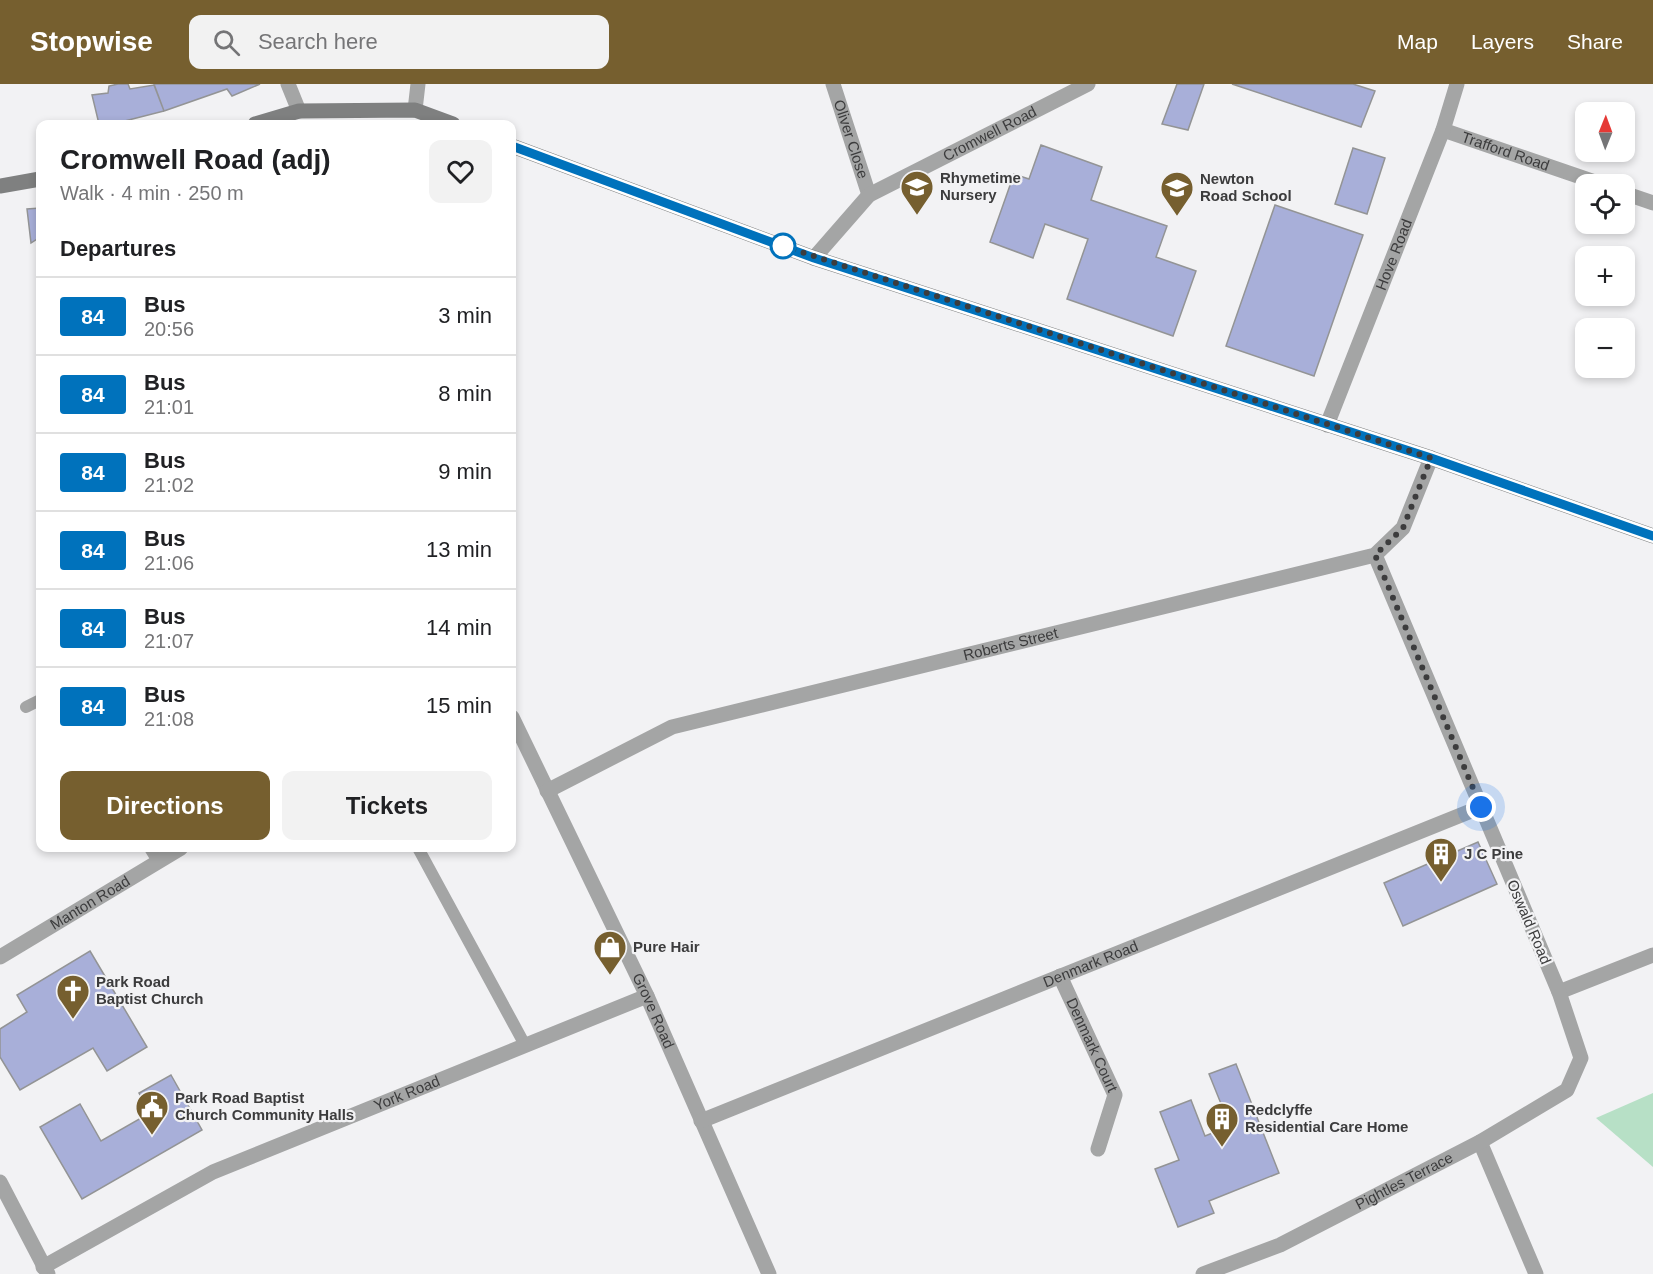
<!DOCTYPE html>
<meta charset="utf-8">
<style>
body{margin:0;font-family:Helvetica,sans-serif;background:#f2f2f2;color:#202124;height:100vh;display:flex;flex-direction:column;font-size:22px;white-space:nowrap}
*{box-sizing:border-box;margin:0}
p{font-size:20px;color:#757577}
.icon{flex:none;width:33px;height:33px;fill:none;stroke:currentColor;stroke-width:2;stroke-linecap:round;stroke-linejoin:round}
.map{position:relative;flex:1;overflow:hidden}
.sheet{position:absolute;left:36px;top:36px;width:480px;height:732px;display:flex;flex-direction:column;background:#fff;border-radius:12px;box-shadow:0 3px 9px #0003}
.sheet>*{flex:none}
.badge{padding:0 12px;border-radius:4px;font-size:21px;line-height:39px}
.needle{width:39px;rotate:1deg}
.fabs{position:absolute;left:1575px;top:18px;display:grid;gap:12px}
.fabs a{display:grid;place-items:center;width:60px;height:60px;border-radius:12px;background:#fff;box-shadow:0 3px 9px #0003;font-size:30px}
.you{position:absolute;width:30px;height:30px;margin:-15px;border:4px solid #fff;border-radius:50%;background:#1a73e8;box-shadow:0 0 0 9px #1a73e833}
.map>.badge{position:absolute;translate:-50% -50%;box-shadow:0 0 0 3px #fff}
h2{padding:0 24px;font-size:22px;line-height:54px}
.round{display:grid;place-items:center;flex:none;width:63px;height:63px;border-radius:12px;background:#f2f2f2}
.head{display:flex;align-items:center;justify-content:space-between;height:102px;padding:0 24px}
h1{font-size:28px;font-weight:700;line-height:45px}
.action{display:flex;gap:12px;margin-top:auto;padding:12px 24px}
.action a{flex:1;height:69px;border-radius:12px;background:#765f2f;color:#fff;font-size:24px;font-weight:700;line-height:69px;text-align:center}
.action a+a{background:#f2f2f2;color:#202124}
ul{padding:0;list-style:none}
li{display:flex;align-items:center;gap:18px;height:78px;padding:0 24px;border-top:2px solid #e0e0e0}
li div{flex:1}
li b{display:block;font-size:22px}
li em{font-style:normal}
li .badge{min-width:66px;font-weight:700;text-align:center}
header{display:flex;align-items:center;gap:36px;box-sizing:border-box;height:84px;padding:0 30px;background:#765f2f;color:#fff}
header strong{font-size:28px}
nav{display:flex;gap:33px;margin-inline-start:auto;font-size:21px}
.search{width:420px;height:54px;background:#f2f2f2;display:flex;align-items:center;gap:15px;box-sizing:border-box;padding:0 21px;border-radius:12px;color:#757577;font-size:22px}
.map>svg:first-child{display:block}
.green{fill:#b7e0c6}
.building{fill:#a8afd9;stroke:#939495;stroke-width:1.5}
.lines{fill:none;stroke-linecap:round;stroke-linejoin:round}
.lane{stroke:#a4a5a5;stroke-width:12}
.street{stroke:#a4a5a5;stroke-width:15}
.secondary{stroke:#7f8080;stroke-width:15}
.line-casing{stroke:#fff;stroke-width:14}
.line{stroke:#0072bc;stroke-width:9}
.walk{stroke:#3c3c3d;stroke-width:6;stroke-dasharray:0 10.8}
.stop-dot{fill:#fff;stroke:#0072bc;stroke-width:3}
.labels{text-anchor:middle;stroke-width:4.5;stroke-linejoin:round;paint-order:stroke}
.street-label{font-size:15px;fill:#3c3c3d;stroke:#f2f2f4}
.poi-label{font-size:15px;font-weight:bold;fill:#3c3c3d;stroke:#f2f2f4;text-anchor:start}
</style>
<header>
<strong>Stopwise</strong>
<div class="search"><svg class="icon" aria-label="search" viewBox="0 0 24 24"><circle cx="10" cy="10" r="6"/><path d="M15 15l6 6"/></svg>Search here</div>
<nav><a>Map</a><a>Layers</a><a>Share</a></nav>
</header>
<div class="map">
<svg width="1653" height="1190" viewBox="0 0 1653 1190">
<rect width="100%" height="100%" fill="#f2f2f4"/>
<path class="green" d="M1653,1009v74l-57,-49z"/>
<path class="building" d="M118,0h10l2,5 24,-4 10,26 -51,13h-14l-7,-29 16,-2 1,-7z
M260,0l-28,12 -5,-7 -63,22 -10,-27z
M1177,0h27l-16,46 -26,-6z
M1232,0h121l22,7 -14,36z
M1041,61l61,22 -11,33 76,26 -11,31 40,14 -23,65 -106,-37 21,-60 -43,-15 -12,34 -43,-16 24,-68 15,5z
M1353,64l32,10 -18,56 -32,-10z
M1275,121l88,30 -49,141 -88,-30z
M40,124v29l-9,6 -4,-34z
M1478,758l19,42 -94,42 -19,-43z
M90,867l57,96 -40,24 -14,-23 -73,42 -20,-33v-28l27,-17 -10,-17z
M1236,980l43,109 -70,28 5,12 -36,14 -23,-58 24,-9 -19,-48 31,-12 14,36 25,-10 -21,-52z
M171,991l31,55 -120,69 -42,-72 40,-23 21,37 49,-28 -11,-20z"/>
<g class="lines">
<path class="lane" d="M26,623l14,-7
M150,764l8,13
M418,764l107,197"/>
<g class="street">
<path d="M288,0l11,27"/>
<path id="s1" d="M833,0l36,111"/>
<path d="M415,26l3,-26"/>
<path id="s2" d="M1443,46l158,54"/>
<path d="M1624,109l29,10"/>
<path id="s3" d="M814,174l55,-63 219,-111"/>
<path id="s4" d="M1327,341l116,-295 14,-46"/>
<path id="s5" d="M512,633l135,279 122,278"/>
<path id="s6" d="M547,707l125,-64 703,-172 28,-27 28,-70"/>
<path id="s7" d="M0,873l181,-109"/>
<path id="s8" d="M1060,892l55,119 -17,54"/>
<path d="M1559,908l94,-37"/>
<path id="s9" d="M701,1037l780,-314"/>
<path d="M1480,1058l56,132"/>
<path d="M0,1098l48,92"/>
<path id="s10" d="M43,1183l170,-95 434,-176"/>
<path id="s11" d="M1203,1190l77,-29 200,-103 87,-52 14,-32 -22,-66 -184,-437"/>
</g>
<path class="secondary" d="M255,40l44,-13 116,-1 38,14
M512,62l302,112 617,200 222,78
M0,102l40,-7"/>
</g>
<g class="lines">
<g class="line-casing">
<path id="line" d="M512,62l302,112 617,200 222,78"/>
</g>
<use href="#line" class="line"/>
<path class="walk" d="M783,162l648,212 -28,70 -28,27 106,252"/>
</g>
<defs>
<g id="school-pin" transform="scale(1.725)"><path d="M0 17L-7.5 6A9.5 9.5 0 1 1 7.5 6Z" fill="#765f2f" stroke="#f2f2f4"/><path d="M0-5L7-2L0 1L-7-2ZM-4 1L0 2.5L4 1V4Q0 6-4 4Z" fill="#fff"/></g>
<g id="building-pin" transform="scale(1.725)"><path d="M0 17L-7.5 6A9.5 9.5 0 1 1 7.5 6Z" fill="#765f2f" stroke="#f2f2f4"/><path d="M-4-6H4V6H1V3H-1V6H-4ZM-2.5-4.3h1.7v1.8h-1.7ZM.8-4.3h1.7v1.8H.8ZM-2.5-1h1.7V.8h-1.7ZM.8-1h1.7V.8H.8Z" fill="#fff"/></g>
<g id="shop-pin" transform="scale(1.725)"><path d="M0 17L-7.5 6A9.5 9.5 0 1 1 7.5 6Z" fill="#765f2f" stroke="#f2f2f4"/><path d="M-5-2.5h2.3a2.7 3.5 0 0 1 5.4 0H5L5.5 6h-11ZM-1.5-2.5h3a1.5 2.3 0 0 0-3 0Z" fill="#fff"/></g>
<g id="church-pin" transform="scale(1.725)"><path d="M0 17L-7.5 6A9.5 9.5 0 1 1 7.5 6Z" fill="#765f2f" stroke="#f2f2f4"/><path d="M-1.2-6h2.4v3.5h3.3v2.4h-3.3V6h-2.4V-.1h-3.3v-2.4h3.3Z" fill="#fff"/></g>
<g id="civic-pin" transform="scale(1.725)"><path d="M0 17L-7.5 6A9.5 9.5 0 1 1 7.5 6Z" fill="#765f2f" stroke="#f2f2f4"/><path d="M-.6-6.5H3V-4.5H.6V-3L4-1V1h2V6H-6V1h2V-1L-.6-3ZM-1.2 2.5V6h2.4V2.5Z" fill="#fff"/></g>
</defs>
<g fill-rule="evenodd">
<use href="#school-pin" x="917" y="103"/>
<use href="#school-pin" x="1177" y="104"/>
<use href="#building-pin" x="1441" y="770"/>
<use href="#shop-pin" x="610" y="863"/>
<use href="#church-pin" x="73" y="907"/>
<use href="#civic-pin" x="152" y="1023"/>
<use href="#building-pin" x="1222" y="1035"/>
</g>
<circle class="stop-dot" cx="783" cy="162" r="12"/>
<g class="labels">
<g class="street-label">
<text dy="5" stroke="none"><textPath href="#s3" startOffset="219">Cromwell Road</textPath></text>
<text dy="5" stroke="none"><textPath href="#s1" startOffset="58">Oliver Close</textPath></text>
<text dy="5" stroke="none"><textPath href="#s2" startOffset="66">Trafford Road</textPath></text>
<text dy="5" stroke="none"><textPath href="#s4" startOffset="183">Hove Road</textPath></text>
<text dy="5" stroke="none"><textPath href="#s6" startOffset="489">Roberts Street</textPath></text>
<text dy="5" stroke="none"><textPath href="#s7" startOffset="105">Manton Road</textPath></text>
<text transform="translate(1529 838) rotate(67)" y="5">Oswald Road</text>
<text dy="5" stroke="none"><textPath href="#s9" startOffset="420">Denmark Road</textPath></text>
<text dy="5" stroke="none"><textPath href="#s5" startOffset="326">Grove Road</textPath></text>
<text dy="5" stroke="none"><textPath href="#s8" startOffset="76">Denmark Court</textPath></text>
<text dy="5" stroke="none"><textPath href="#s10" startOffset="404">York Road</textPath></text>
<text dy="5" stroke="none"><textPath href="#s11" startOffset="222">Pightles Terrace</textPath></text>
</g>
<g class="poi-label">
<text x="940" y="99">Rhymetime<tspan x="940" dy="17">Nursery</tspan></text>
<text x="1200" y="100">Newton<tspan x="1200" dy="17">Road School</tspan></text>
<text x="1464" y="775">J C Pine</text>
<text x="633" y="868">Pure Hair</text>
<text x="96" y="903">Park Road<tspan x="96" dy="17">Baptist Church</tspan></text>
<text x="175" y="1019">Park Road Baptist<tspan x="175" dy="17">Church Community Halls</tspan></text>
<text x="1245" y="1031">Redclyffe<tspan x="1245" dy="17">Residential Care Home</tspan></text>
</g>
</g>
</svg>
<div class="fabs">
<a><svg class="needle" viewBox="-14 -14 28 28"><path d="M0-13l5 13h-10z" fill="#e53935"/><path d="M0 13l5-13h-10z" fill="#757577"/></svg></a>
<a><svg class="icon" aria-label="locate" viewBox="0 0 24 24"><circle cx="12" cy="12" r="6"/><path d="M12 2v4M12 18v4M2 12h4M18 12h4"/></svg></a>
<a>+</a>
<a>−</a>
</div>
<div class="you" style="left:1481px;top:723px"></div>
<section class="sheet">
<div class="head"><div><h1>Cromwell Road (adj)</h1><p>Walk · 4 min · 250 m</p></div><a class="round"><svg class="icon" aria-label="heart" viewBox="0 0 24 24"><path d="M12 20l-8-8c-3-5 5-10 8-4 3-6 11-1 8 4z"/></svg></a></div>
<h2>Departures</h2>
<ul>
<li><span class="badge" style="background:#0072bc;color:#fff">84</span><div><b>Bus</b><p>20:56</p></div><em>3 min</em></li>
<li><span class="badge" style="background:#0072bc;color:#fff">84</span><div><b>Bus</b><p>21:01</p></div><em>8 min</em></li>
<li><span class="badge" style="background:#0072bc;color:#fff">84</span><div><b>Bus</b><p>21:02</p></div><em>9 min</em></li>
<li><span class="badge" style="background:#0072bc;color:#fff">84</span><div><b>Bus</b><p>21:06</p></div><em>13 min</em></li>
<li><span class="badge" style="background:#0072bc;color:#fff">84</span><div><b>Bus</b><p>21:07</p></div><em>14 min</em></li>
<li><span class="badge" style="background:#0072bc;color:#fff">84</span><div><b>Bus</b><p>21:08</p></div><em>15 min</em></li>
</ul>
<div class="action"><a>Directions</a><a>Tickets</a></div>
</section>
</div>
